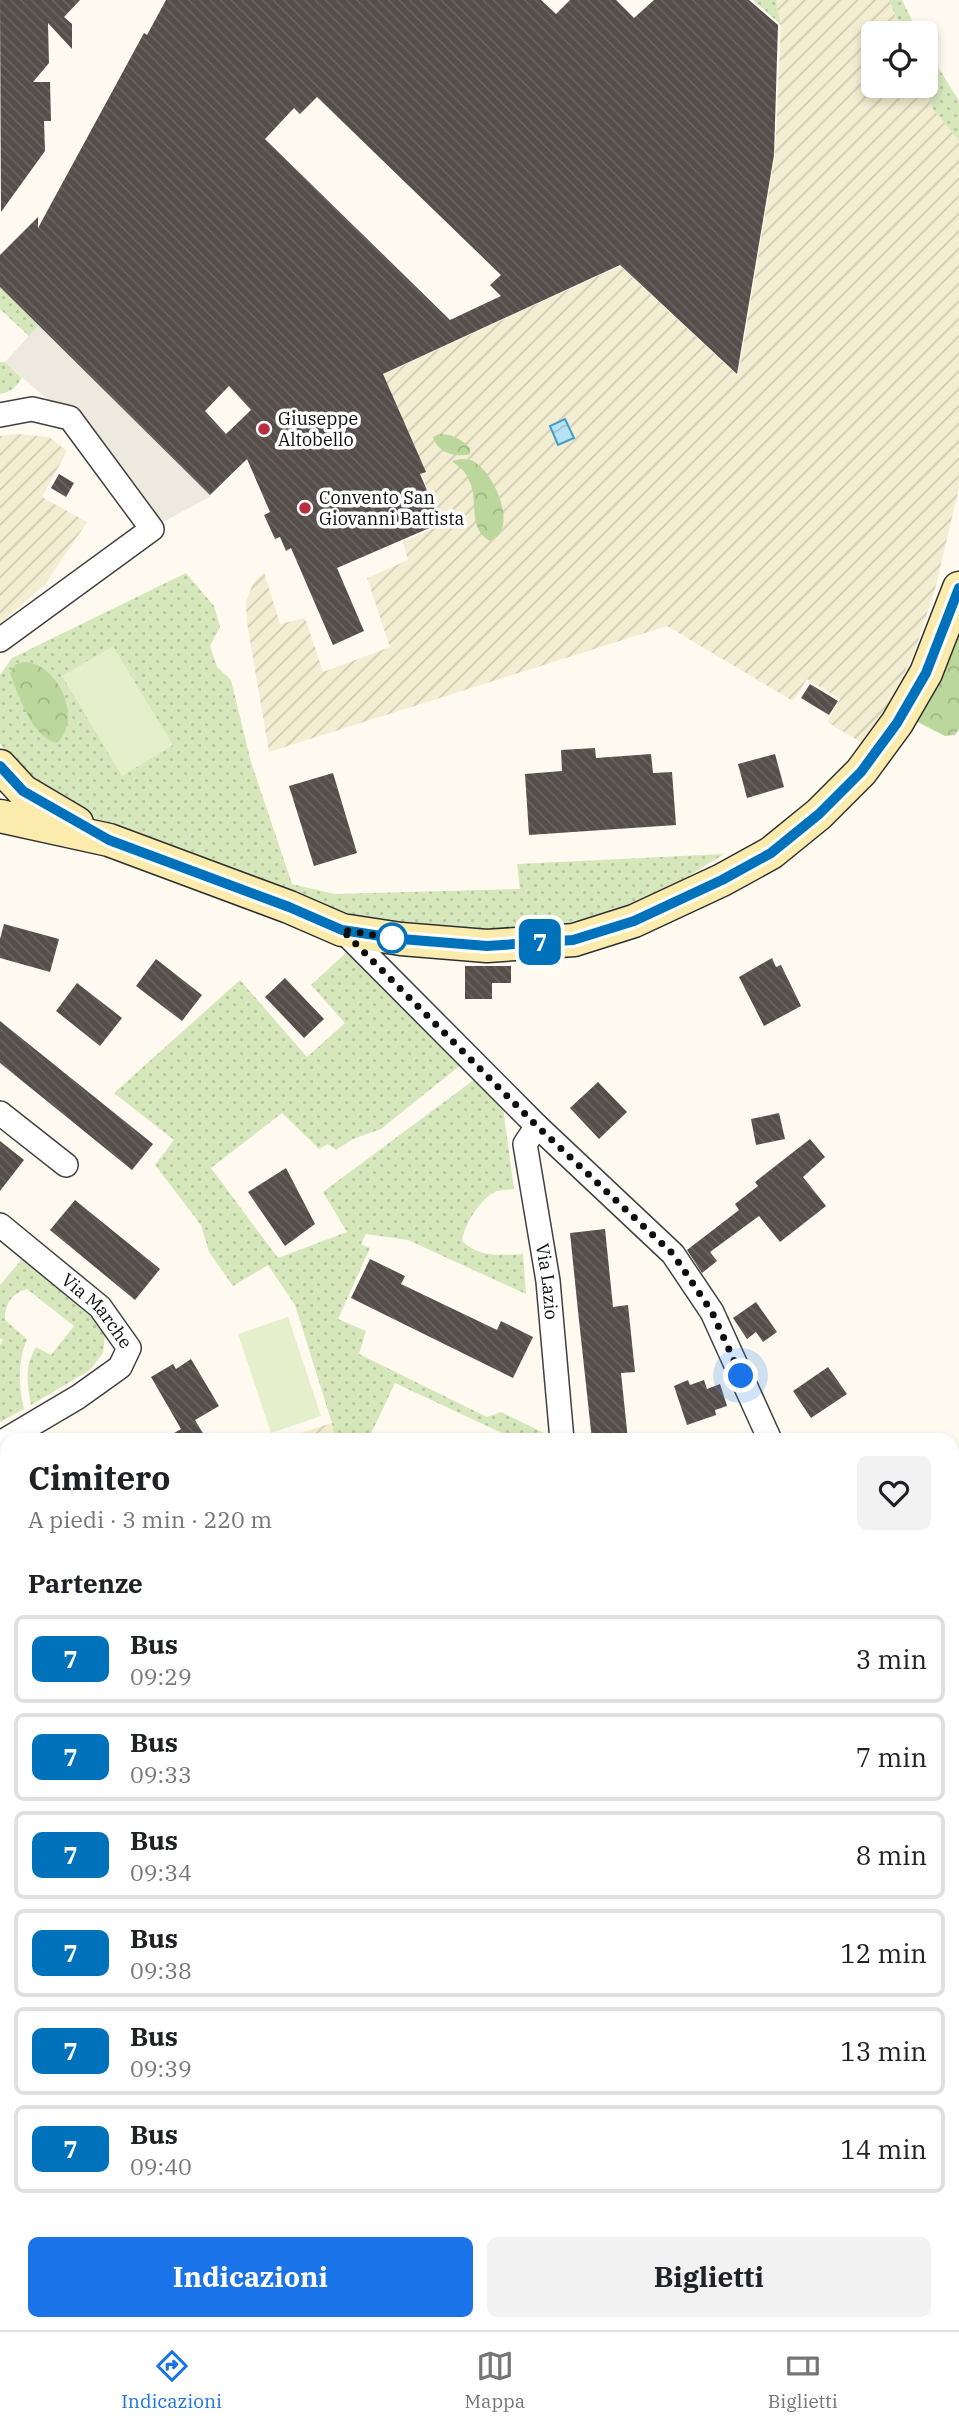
<!DOCTYPE html>
<html lang="it">
<meta charset="utf-8">
<style>
body{margin:0;font-family:"IBM Plex Serif",serif;background:#f2f2f2;color:#202124;height:100vh;display:flex;flex-direction:column;font-size:26px;white-space:nowrap}
*{box-sizing:border-box;margin:0}
p{font-size:23px;color:#757577}
.icon{flex:none;width:38px;height:38px;fill:none;stroke:currentColor;stroke-width:2;stroke-linecap:round;stroke-linejoin:round}
.map{position:relative;flex:1;overflow:hidden}
.panel{position:absolute;left:0px;top:1433px;width:959px;height:898px;display:flex;flex-direction:column;background:#fff;border-radius:21px 21px 0 0;box-shadow:0 4px 10px #0003}
.panel>*{flex:none}
.badge{padding:0 14px;border-radius:10px;font-size:24px;line-height:46px}
.tools{position:absolute;left:861px;top:21px;display:grid;gap:14px}
.tools a{display:grid;place-items:center;width:77px;height:77px;border-radius:10px;background:#fff;box-shadow:0 4px 10px #0003;font-size:35px}
.you{position:absolute;width:35px;height:35px;margin:-18px;border:5px solid #fff;border-radius:50%;background:#1a73e8;box-shadow:0 0 0 10px #1a73e833}
.map>.badge{position:absolute;translate:-50% -50%;box-shadow:0 0 0 4px #fff}
h2{padding:0 28px;font-size:26px;line-height:63px}
.round{display:grid;place-items:center;flex:none;width:74px;height:74px;border-radius:10px;background:#f2f2f2}
.overview{display:flex;align-items:center;justify-content:space-between;height:119px;padding:0 28px}
h1{font-size:33px;font-weight:700;line-height:52px}
.action{display:flex;gap:14px;margin-top:auto;padding:14px 28px}
.action a{flex:1;height:80px;border-radius:10px;background:#1a73e8;color:#fff;font-size:28px;font-weight:700;line-height:80px;text-align:center}
.action a+a{background:#f2f2f2;color:#202124}
ul{padding:0;list-style:none}
li{display:flex;align-items:center;gap:21px;height:88px;margin:0 14px 10px;padding:0 14px;border:4px solid #e0e0e0;border-radius:10px}
li div{flex:1}
li b{display:block;font-size:26px}
li em{font-style:normal}
li .badge{min-width:77px;font-weight:700;text-align:center}
.tab-bar{display:flex;justify-content:space-around;align-items:center;height:98px;border-top:2px solid #e0e0e0;background:#fff;font-size:19px;color:#757577}
.tab-bar a{display:grid;justify-items:center;gap:4px}
.tab-bar .on{color:#1a73e8}
.map>svg:first-child{display:block}
.farmland{fill:url(#farmland-furrows)}
.grass{fill:url(#grass-dots)}
.forest{fill:url(#forest-crowns)}
.pitch{fill:#e6efcc}
.plaza{fill:#eee9df}
.water{fill:url(#water-waves);stroke:#429dc7;stroke-width:2}
.building{fill:url(#building-back-hatch);fill-rule:evenodd}
.lines{fill:none;stroke-linecap:round;stroke-linejoin:round}
.minor-casing{stroke:#414141;stroke-width:26}
.tertiary-casing{stroke:#414141;stroke-width:32}
.secondary-casing{stroke:#303030;stroke-width:35}
.minor{stroke:#fff;stroke-width:23}
.tertiary{stroke:#fff;stroke-width:28}
.secondary{stroke:#fbecae;stroke-width:32}
.line-casing{stroke:#fff;stroke-width:16}
.line{stroke:#0072bc;stroke-width:10}
.walk{stroke:#0e0e0e;stroke-width:7;stroke-dasharray:0 12.6}
.poi-dot{fill:#b82d3f;stroke:#fff;stroke-width:2.5}
.stop-dot{fill:#fff;stroke:#0072bc;stroke-width:3.5}
.labels{text-anchor:middle;stroke-width:7;stroke-linejoin:round;paint-order:stroke}
.poi-label{font-size:18px;fill:#0e0e0e;stroke:#fff;text-anchor:start}
.street-label{font-size:18px;fill:#0e0e0e;stroke:#fff}
</style>
<div class="map">
<svg width="959" height="2330" viewBox="0 0 959 2330">
<defs>
<pattern id="farmland-furrows" width="10" height="10" patternUnits="userSpaceOnUse" patternTransform="scale(1.75)"><rect width="10" height="10" fill="#f3edd1"/><path d="M-1 1l2-2M0 10L10 0M9 11l2-2" fill="none" stroke="#cfcab2"/></pattern>
<pattern id="grass-dots" width="8" height="8" patternUnits="userSpaceOnUse" patternTransform="scale(1.75)"><rect width="8" height="8" fill="#d6e7bb"/><path d="M2 2h.1M6 6h.1" fill="none" stroke="#b6c5a0" stroke-width="1.8" stroke-linecap="round"/></pattern>
<pattern id="forest-crowns" width="20" height="18" patternUnits="userSpaceOnUse" patternTransform="scale(1.75)"><rect width="20" height="18" fill="#bbd79b"/><path d="M2 6a3 3 0 1 1 6 0M12 15a3 3 0 1 1 6 0" fill="none" stroke="#a0b784"/></pattern>
<pattern id="water-waves" width="16" height="10" patternUnits="userSpaceOnUse" patternTransform="scale(1.75)"><rect width="16" height="10" fill="#b7e2f3"/><path d="M0 5q4-4 8 0t8 0" fill="none" stroke="#9cc1cf"/></pattern>
<pattern id="building-back-hatch" width="6" height="6" patternUnits="userSpaceOnUse" patternTransform="scale(1.75)"><rect width="6" height="6" fill="#564e4b"/><path d="M-1 5l2 2M0 0l6 6M5-1l2 2" fill="none" stroke="#696361"/></pattern>
</defs>
<rect width="100%" height="100%" fill="#fefaf0"/>
<path class="farmland" d="M776,0h113l14,33h-30v53h51l9,23 26,32v347l-24,101 -21,64 -20,42 -30,49 -37,-22 13,-23 -33,-20 -14,22 -126,-75 -398,126 -22,-129 -1,-21 7,-19 11,-11 16,52 25,-6 18,54 67,-25 -23,-69 41,-18 -5,-18 40,-18 -65,-147 242,-111 118,110 37,-220 6,-131z
M18,434l31,3 18,14 -25,46 45,25 -41,61 -46,41v-188z
M332,1423l3,17h-57z
M952,1867l7,5v246l-7,-6z"/>
<path class="grass" d="M753,0h23l5,25z
M889,0h13l16,33h-15z
M926,48l33,53v40l-26,-32 -9,-23z
M0,287l39,38 -10,11 -29,-27z
M0,362h5l17,16c-5,8 -12,15 -22,16z
M186,573l28,33 6,21 -10,19 7,21 14,13 20,82 41,122 42,10 186,-5 -3,-25 207,-10 -61,38 -63,23 -48,11 -67,6 -53,-1 -107,-22 -64,-22 -195,-81 -50,-37 -16,-26v-68l12,-17z
M349,950l113,114 -81,65 -28,10 -17,11 -8,-6 -9,5 -37,-36 -71,55 67,90 69,-26 -24,-40 152,-113 28,29 11,81c-5,1 -12,1 -17,2 -16,6 -33,34 -35,50 18,17 38,14 61,13l3,40 -118,-54 -42,-6 -5,10 9,4 -32,71 28,12 -7,23 128,63 14,-5 47,23v5h-31l-122,-57 -27,57h-33l-3,-17 -37,-118 -27,-40 -35,21 -24,-34 -8,-27 -46,-60 19,-25 -60,-47 126,-113 67,77 38,-34 -34,-38z
M23,1258l69,59 13,19 -2,17 -13,17 -59,35c-4,-22 -7,-38 5,-58l15,8 23,-29 -47,-37c-16,5 -22,15 -22,31l22,19c-9,22 -9,46 -3,70l-24,13v-77l3,-5 -3,-2v-53z"/>
<path class="forest" d="M439,434c13,0 22,5 31,14v6c-15,4 -32,-1 -37,-17z
M461,459c1,0 11,1 12,2 21,11 47,68 17,80 -24,-13 -10,-42 -22,-63 -3,-7 -10,-12 -16,-17z
M959,627v102l-4,6 -10,1 -37,-19z
M22,662c35,-1 62,56 35,81 -25,-5 -39,-49 -47,-70l5,-8z
M7,2300v24h944l3,6h-954v-28z"/>
<path class="pitch" d="M113,646l60,99 -51,31 -60,-100z
M288,1317l33,99 -50,17 -33,-99z"/>
<path class="plaza" d="M39,325l163,161 9,10 -53,29 -97,-114 -56,-49z"/>
<path class="water" d="M565,419l9,19 -16,7 -8,-19z"/>
<path class="building" d="M0,0h80l-16,17 8,7v25l-24,-26 1,40 -16,19h17l1,39h-7l1,30 -44,61z
M166,0h375l15,14 14,-14h46l18,18 20,-18h95l29,25 -4,130 -37,219 -117,-109 -237,109 43,98 -6,2 21,49 -104,45 27,63 -31,14 -42,-97 -5,3 -6,-14 -5,2 -11,-24 6,-3 -23,-53 -37,36 -210,-208v-32l38,-38v11l106,-195 3,2zM317,97l184,178 -11,10 11,11 -51,24 -185,-181 29,-31 6,6zM229,386l22,24 -25,24 -21,-23z
M59,474l15,9 -8,14 -15,-9z
M810,684l28,17 -9,14 -28,-17z
M595,748l1,10 55,-4 2,19 19,-1 4,53 -147,10 -4,-61 37,-3 -1,-21z
M775,754l9,33 -37,11 -9,-34z
M333,773l24,80 -43,13 -25,-80z
M4,924l55,15 -9,33 -50,-14v-19z
M772,958l4,9 5,-2 20,41 -37,20 -25,-49z
M156,959l46,36 -20,26 -46,-35z
M465,966h46v17h-19v16h-27z
M285,978l39,41 -20,19 -39,-41z
M77,983l45,35 -22,28 -44,-35z
M0,1021l153,123 -21,26 -132,-107z
M598,1082l29,30 -28,27 -29,-31z
M779,1113l6,26 -29,6 -5,-26z
M810,1139l15,18 -22,20 23,29 -46,36 -21,-26 -49,36 7,9 -15,12 -15,-23 52,-40 -4,-6 23,-18 -3,-4z
M0,1141l24,19 -24,31z
M286,1168l29,56 -30,22 -37,-54z
M75,1200l85,69 -25,31 -85,-70z
M605,1229l8,78 15,-2 7,67 -14,1 7,67h-36l-14,-129 -8,-78z
M370,1259l35,17 -4,8 96,46 4,-9 32,16 -20,41 -162,-80z
M756,1302l21,30 -14,10 -7,-10 -9,7 -14,-21z
M191,1359l28,47 -24,14 12,20h-45l19,-11 -30,-52 22,-13 3,5z
M828,1367l19,27 -36,24 -18,-27z
M688,1380l2,5 14,-5 3,9 13,-5 7,22 -12,4 1,5 -29,10 -13,-39z"/>
<g class="lines">
<g class="minor-casing">
<g id="minor">
<path d="M0,415l32,-6 38,9 82,111 -152,111"/>
<path d="M342,930l195,196 136,128 39,58 58,128"/>
<path d="M0,1113l66,52"/>
<path id="s1" d="M537,1126l-12,18 23,137 14,159"/>
<path id="s2" d="M0,1225l100,82 29,41 -9,19 -42,30 -78,46"/>
<path d="M952,1657l7,-1"/>
<path d="M0,1678l7,-3"/>
<path d="M0,2277l7,-3"/>
</g>
</g>
<g class="tertiary-casing">
<path id="tertiary" d="M0,1760l7,26
M0,2078l7,-8"/>
</g>
<g class="secondary-casing">
<path id="secondary" d="M0,766l23,25 54,32
M0,816l109,24 180,67 53,23 59,9 86,7 87,-6 60,-19 88,-41 49,-27 48,-39 42,-42 36,-49 29,-50 33,-85"/>
</g>
<use href="#minor" class="minor"/>
<use href="#tertiary" class="tertiary"/>
<use href="#secondary" class="secondary"/>
</g>
<g class="lines">
<g class="line-casing">
<path id="line" d="M0,766l23,25 86,49 180,67 53,23 59,9 86,7 86,-6 61,-19 88,-41 49,-27 48,-39 42,-42 36,-49 29,-50 33,-85"/>
</g>
<use href="#line" class="line"/>
<path class="walk" d="M392,938l9,1 -59,-9 195,196 136,128 39,58 29,64"/>
</g>
<g class="poi-dot">
<circle cx="264" cy="429" r="7"/>
<circle cx="305" cy="508" r="7"/>
</g>
<circle class="stop-dot" cx="392" cy="938" r="14"/>
<g class="labels">
<g class="poi-label">
<text x="278" y="425">Giuseppe<tspan x="278" dy="21">Altobello</tspan></text>
<text x="319" y="504">Convento San<tspan x="319" dy="21">Giovanni Battista</tspan></text>
</g>
<g class="street-label">
<text dy="6" stroke="none"><textPath href="#s1" startOffset="161">Via Lazio</textPath></text>
<text dy="6" stroke="none"><textPath href="#s2" startOffset="130">Via Marche</textPath></text>
</g>
</g>
</svg>
<div class="tools">
<a><svg class="icon" aria-label="locate" viewBox="0 0 24 24"><circle cx="12" cy="12" r="6"/><path d="M12 2v4M12 18v4M2 12h4M18 12h4"/></svg></a>
</div>
<div class="you" style="left:741px;top:1376px"></div>
<b class="badge" style="left:540px;top:942px;background:#0072bc;color:#fff">7</b>
<section class="panel">
<div class="overview"><div><h1>Cimitero</h1><p>A piedi · 3 min · 220 m</p></div><a class="round"><svg class="icon" aria-label="heart" viewBox="0 0 24 24"><path d="M12 20l-8-8c-3-5 5-10 8-4 3-6 11-1 8 4z"/></svg></a></div>
<h2>Partenze</h2>
<ul>
<li><span class="badge" style="background:#0072bc;color:#fff">7</span><div><b>Bus</b><p>09:29</p></div><em>3 min</em></li>
<li><span class="badge" style="background:#0072bc;color:#fff">7</span><div><b>Bus</b><p>09:33</p></div><em>7 min</em></li>
<li><span class="badge" style="background:#0072bc;color:#fff">7</span><div><b>Bus</b><p>09:34</p></div><em>8 min</em></li>
<li><span class="badge" style="background:#0072bc;color:#fff">7</span><div><b>Bus</b><p>09:38</p></div><em>12 min</em></li>
<li><span class="badge" style="background:#0072bc;color:#fff">7</span><div><b>Bus</b><p>09:39</p></div><em>13 min</em></li>
<li><span class="badge" style="background:#0072bc;color:#fff">7</span><div><b>Bus</b><p>09:40</p></div><em>14 min</em></li>
</ul>
<div class="action"><a>Indicazioni</a><a>Biglietti</a></div>
</section>
</div>
<nav class="tab-bar">
<a class="on"><svg class="icon" aria-label="directions" viewBox="0 0 24 24"><path d="M12 3l9 9-9 9-9-9zM9 14v-3h6M13 9l2 2-2 2"/></svg>Indicazioni</a>
<a><svg class="icon" aria-label="map" viewBox="0 0 24 24"><path d="M3 6l6-2 6 2 6-2v14l-6 2-6-2-6 2zM9 4v14M15 6v14"/></svg>Mappa</a>
<a><svg class="icon" aria-label="tickets" viewBox="0 0 24 24"><path d="M3 7h18v10H3zM15 7v10"/></svg>Biglietti</a>
</nav>
